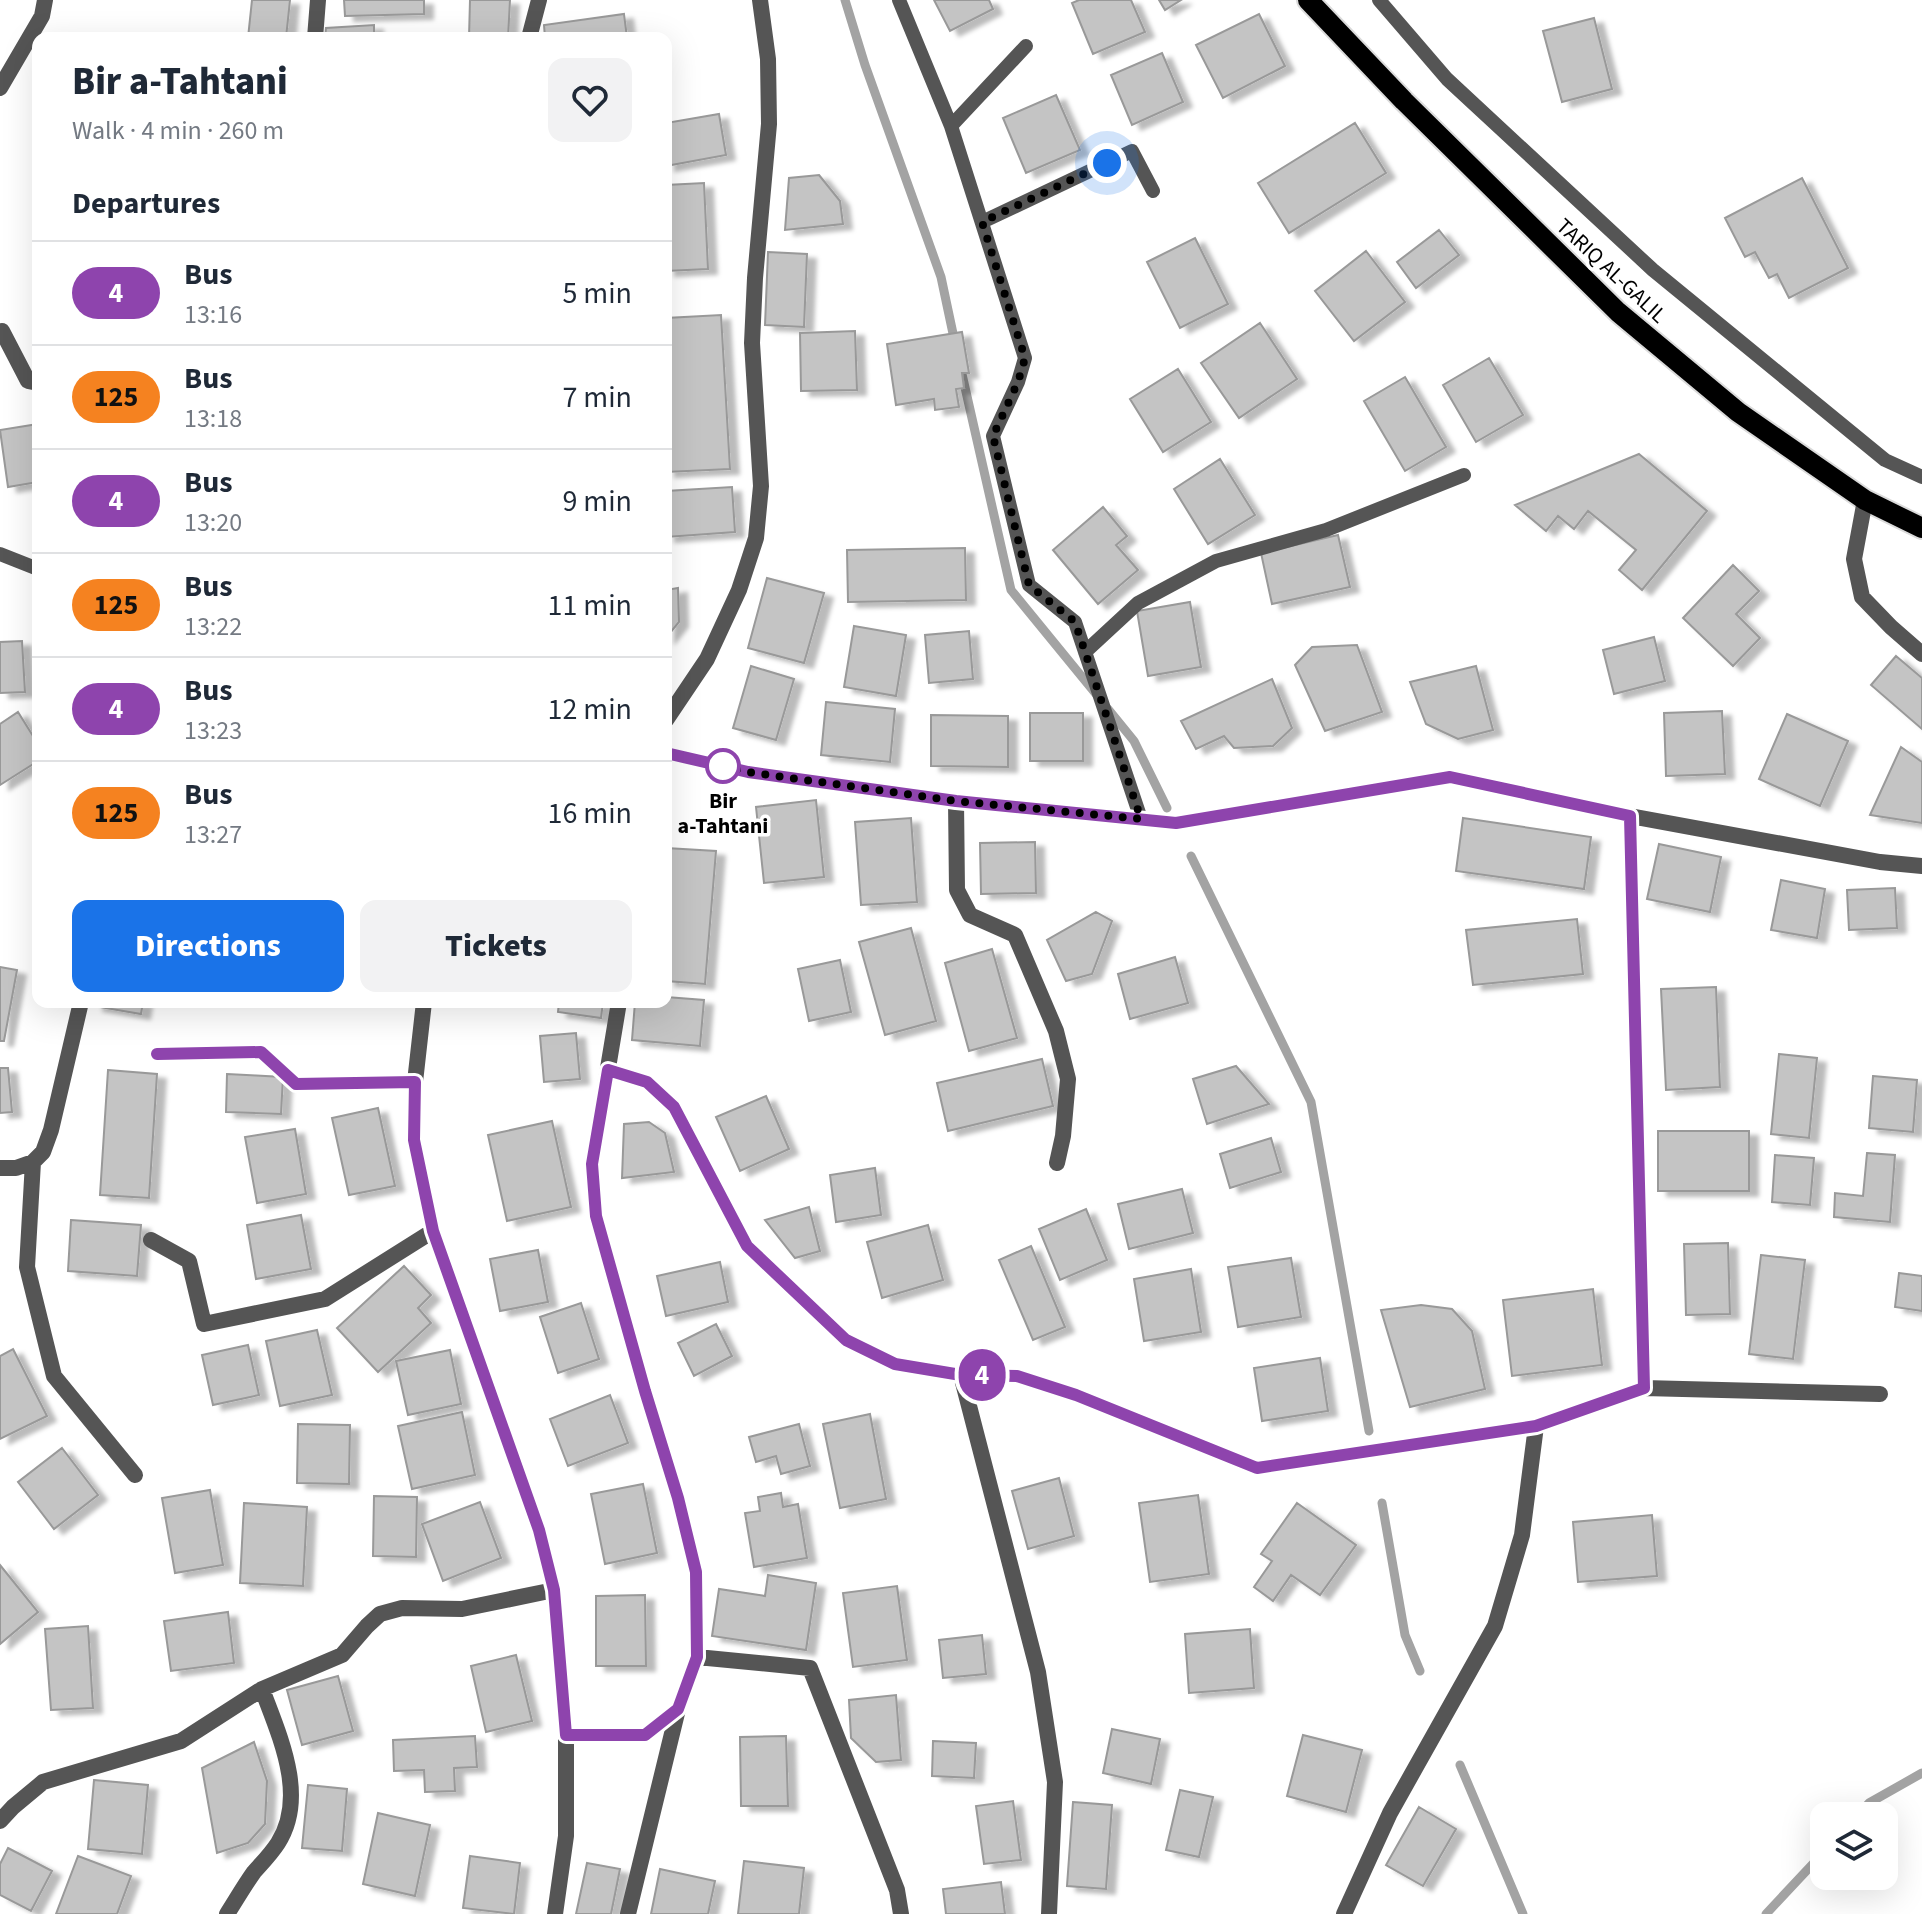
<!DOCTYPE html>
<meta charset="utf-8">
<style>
body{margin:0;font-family:"Source Sans 3",sans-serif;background:#f2f2f3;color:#1f2937;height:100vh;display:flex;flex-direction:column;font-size:30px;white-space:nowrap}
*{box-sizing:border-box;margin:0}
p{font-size:26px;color:#747a83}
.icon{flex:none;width:44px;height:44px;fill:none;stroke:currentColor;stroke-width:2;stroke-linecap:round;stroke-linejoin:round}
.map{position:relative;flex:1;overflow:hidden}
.side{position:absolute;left:32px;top:32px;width:640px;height:976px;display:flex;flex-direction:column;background:#fff;border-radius:16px;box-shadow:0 8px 32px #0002}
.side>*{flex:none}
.badge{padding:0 16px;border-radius:26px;font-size:28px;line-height:52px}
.controls{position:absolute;left:1810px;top:1802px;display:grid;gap:16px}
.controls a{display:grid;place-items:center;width:88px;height:88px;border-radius:16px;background:#fff;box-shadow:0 8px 32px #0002;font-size:40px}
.you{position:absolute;width:40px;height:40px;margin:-20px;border:6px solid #fff;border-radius:50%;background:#1a73e8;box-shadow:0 0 0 12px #1a73e833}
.map>.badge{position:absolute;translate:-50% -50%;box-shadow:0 0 0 4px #fff}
h2{padding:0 40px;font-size:30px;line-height:72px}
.round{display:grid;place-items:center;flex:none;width:84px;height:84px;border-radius:16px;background:#f2f2f3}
.summary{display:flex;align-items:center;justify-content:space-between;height:136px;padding:0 40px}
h1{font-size:38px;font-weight:800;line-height:60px}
.button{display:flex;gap:16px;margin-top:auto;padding:16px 40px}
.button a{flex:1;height:92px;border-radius:16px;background:#1a73e8;color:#fff;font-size:32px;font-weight:800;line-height:92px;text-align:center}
.button a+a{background:#f2f2f3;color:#1f2937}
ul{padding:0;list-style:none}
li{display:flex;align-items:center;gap:24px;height:104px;padding:0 40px;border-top:2px solid #e0e1e3}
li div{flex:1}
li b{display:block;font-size:30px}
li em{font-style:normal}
li .badge{min-width:88px;font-weight:700;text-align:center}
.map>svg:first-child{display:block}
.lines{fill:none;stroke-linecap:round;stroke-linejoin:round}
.stream{stroke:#a3a3a3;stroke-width:9}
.building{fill:#c4c4c4;stroke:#999;stroke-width:2;filter:url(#shadow)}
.primary-casing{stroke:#dbdbdb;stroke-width:24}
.lane{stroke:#555;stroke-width:14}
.street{stroke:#555;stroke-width:16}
.primary{stroke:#000;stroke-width:20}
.line-casing{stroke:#fff;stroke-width:18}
.line{stroke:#8e44ad;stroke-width:12}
.walk{stroke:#000;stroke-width:8;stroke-dasharray:0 14.4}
.stop-dot{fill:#fff;stroke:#8e44ad;stroke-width:4}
.labels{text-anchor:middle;stroke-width:7;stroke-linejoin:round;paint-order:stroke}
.street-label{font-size:22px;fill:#000;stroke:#fff}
.stop-label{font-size:22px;font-weight:bold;fill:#000;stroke:#fff}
</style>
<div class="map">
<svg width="1922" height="1914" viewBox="0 0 1922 1914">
<defs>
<filter id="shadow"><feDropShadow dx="9" dy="5" stdDeviation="2" flood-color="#0004"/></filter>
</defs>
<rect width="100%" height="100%" fill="#fff"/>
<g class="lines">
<path class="stream" d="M845,0l20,65 76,212 14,66
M959,361l52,229 85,104
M1108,709l26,32 33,67
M1191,856l120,246 58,329
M1382,1503l23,132 15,36
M1460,1765l63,149
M1857,1816l12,-13 53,-30
M1766,1914l58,-62"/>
</g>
<path class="building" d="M252,0h38l-4,38h-38z
M344,0h80v14l-79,2z
M470,0h40l-2,38h-39z
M934,0h55l4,9 -43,22z
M1079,0h52l14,32 -52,22 -21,-51z
M1159,0h22l-16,10z
M624,14l3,24h-82l-1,-13z
M1259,14l26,52 -62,32 -27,-53z
M1594,18l18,71 -50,13 -19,-71z
M374,25v13h-49l1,-10z
M1162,53l21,49 -51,23 -21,-50z
M1056,95l24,55 -54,23 -23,-55z
M719,114l7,41 -60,11v-43z
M1355,123l31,50 -97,60 -31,-50z
M819,175l21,26 3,23 -58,6 4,-52z
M1802,178l46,90 -59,30 -12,-24 -8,4 -14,-26 -10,5 -20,-39z
M704,183l4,86 -42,2v-86z
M1439,230l20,25 -43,33 -19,-26z
M1195,238l33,66 -48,24 -33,-66z
M1366,251l39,51 -51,39 -39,-50z
M768,252l39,2 -3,73 -39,-2z
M721,315l9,154 -64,3v-154z
M1260,323l37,56 -58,39 -38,-55z
M855,331l2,59 -56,1 -1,-58z
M962,332l7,41h-7l2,15 -8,1 3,18 -24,3 -1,-11 -38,6 -9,-61z
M1489,358l34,57 -47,27 -33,-57z
M1178,369l33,53 -48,30 -33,-53z
M1405,377l41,70 -41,24 -41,-70z
M38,424v58l-30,5 -8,-57z
M1639,454l68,57 -65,79 -23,-20 17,-20 -48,-39 -14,18 -16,-13 -12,15 -31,-26z
M1220,459l35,56 -47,29 -34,-55z
M732,487l3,45 -69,5v-46z
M1103,507l24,29 -11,9 22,25 -40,34 -45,-54z
M1338,535l12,52 -78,17 -11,-51z
M965,548l1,52 -118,2 -1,-52z
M1733,565l26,26 -23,23 24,24 -27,28 -50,-48z
M767,578l57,15 -20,70 -56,-15z
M678,588l1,34 -13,16v-48z
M1190,602l11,65 -53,9 -11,-65z
M854,626l52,9 -10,61 -52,-9z
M969,631l4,48 -44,4 -4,-48z
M1654,637l11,44 -51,13 -11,-44z
M22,641l3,51 -25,1v-51z
M1357,645l25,67 -57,19 -30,-66 17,-18z
M1896,656l26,22v51l-51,-44z
M751,666l43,13 -18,61 -43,-12z
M1476,666l17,64 -35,9 -32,-15 -16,-42z
M1272,679l20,49 -19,18 -39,2 -10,-12 -28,13 -15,-28z
M826,702l69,7 -5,53 -69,-7z
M1722,711l3,63 -59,2 -2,-63z
M18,712l20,32v17l-38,24v-61z
M1030,713h53v48h-53z
M1787,714l61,27 -28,65 -61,-27z
M931,715l77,1v51l-77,-1z
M1901,747l21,15v61l-52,-8z
M816,800l8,77 -60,6 -8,-76z
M911,818l6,84 -56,3 -6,-83z
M1463,818l128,19 -7,52 -128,-18z
M1035,842l1,51 -55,1 -1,-51z
M1659,844l62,13 -11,55 -63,-13z
M666,848l50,3 -11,133 -39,-3z
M1781,880l44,9 -8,49 -46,-8z
M1895,888l2,40 -48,2 -2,-40z
M1096,912l16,9 -20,53 -26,7 -19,-41z
M1577,919l6,55 -110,11 -7,-55z
M911,928l25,93 -51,14 -26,-93z
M992,949l25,89 -48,13 -24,-88z
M1175,957l13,46 -58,16 -12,-45z
M840,960l11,52 -42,9 -11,-52z
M0,967l17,3 -13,71h-4z
M1716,987l4,100 -54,3 -5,-101z
M666,997l38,3 -4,46 -68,-6 3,-38h31z
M95,1002h48l-2,12 -47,-8z
M559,1002h44l-2,16 -43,-6z
M576,1033l4,46 -36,3 -4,-46z
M1779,1054l38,4 -8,80 -38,-4z
M1042,1059l11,47 -105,25 -11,-48z
M1236,1066l33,38 -62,20 -14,-45z
M0,1068h8l4,44 -12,1z
M108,1070l49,4 -8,124 -49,-3z
M227,1074l56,3 -2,37 -55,-2z
M1873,1076l44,4 -4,52 -44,-4z
M766,1096l23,53 -49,22 -24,-54z
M378,1108l17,78 -46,9 -17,-77z
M552,1121l19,86 -64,14 -19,-86z
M649,1122l16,11 9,39 -52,6 2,-54z
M295,1129l11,65 -49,9 -12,-66z
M1658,1131h91v60h-91z
M1271,1138l10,34 -51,16 -10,-34z
M1867,1153l28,2 -5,67 -56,-5 1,-24 28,3z
M1775,1155l39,3 -4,47 -38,-3z
M875,1168l6,47 -45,7 -6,-47z
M1182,1189l11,44 -64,16 -11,-45z
M809,1207l11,44 -25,7 -30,-38z
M1086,1209l21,51 -47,20 -21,-51z
M301,1215l10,54 -55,10 -9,-54z
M71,1220l70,5 -4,51 -69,-5z
M928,1225l15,55 -61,18 -15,-56z
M1728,1243l2,71 -44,1 -2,-71z
M1031,1246l34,81 -32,13 -34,-80z
M538,1250l10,52 -48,9 -10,-52z
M1761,1255l44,5 -12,99 -44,-5z
M1291,1258l10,59 -63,10 -10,-60z
M720,1262l8,40 -62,14 -9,-40z
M404,1266l27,29 -13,13 13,15 -53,49 -41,-44z
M1191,1269l10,63 -57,9 -10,-62z
M1899,1273l23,3v35l-27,-4z
M1593,1289l9,76 -90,11 -9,-76z
M581,1303l18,56 -41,14 -18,-56z
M1421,1305l31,4 20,22 13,58 -75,18 -29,-97z
M716,1324l16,32 -38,20 -16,-33z
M317,1330l15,65 -52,11 -14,-65z
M248,1345l11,50 -46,10 -11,-50z
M13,1349l34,67 -47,23v-83z
M450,1350l11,54 -53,11 -12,-54z
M1320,1358l8,53 -66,10 -8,-53z
M610,1395l18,48 -60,23 -18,-47z
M462,1412l13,63 -63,14 -14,-63z
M870,1414l16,85 -46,9 -17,-84z
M298,1424l52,1 -1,59 -52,-1z
M799,1424l11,42 -29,8 -5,-18 -20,6 -7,-25z
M62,1448l36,47 -44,34 -36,-47z
M1059,1478l15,58 -46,13 -16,-58z
M643,1484l14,69 -52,11 -14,-70z
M210,1490l13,75 -48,8 -13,-75z
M781,1493l2,14 15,-3 9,54 -53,9 -9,-54 15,-2 -2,-14z
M1198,1495l11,79 -59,8 -11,-79z
M374,1496l43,1 -1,60 -43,-1z
M480,1502l21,56 -58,23 -21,-57z
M244,1503l63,4 -4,79 -63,-3z
M1297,1503l59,42 -36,50 -29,-20 -18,26 -19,-14 18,-26 -11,-7z
M1652,1515l5,61 -79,6 -5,-60z
M0,1565l38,47 -38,32z
M768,1575l48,8 -10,67 -94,-14 7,-47 46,7z
M897,1586l10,74 -54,7 -10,-74z
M645,1595l1,71h-50v-70z
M228,1612l6,51 -63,8 -7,-50z
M88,1626l5,82 -42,2 -6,-81z
M1250,1629l4,59 -65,5 -4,-59z
M982,1635l4,39 -43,4 -4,-38z
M516,1655l16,66 -46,11 -15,-66z
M338,1676l15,55 -51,14 -15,-55z
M896,1695l5,65 -25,2 -25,-24 -2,-38z
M1112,1729l48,10 -9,45 -48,-11z
M1303,1735l59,15 -16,62 -59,-16z
M475,1736l2,31 -23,1 1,23 -30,1 -1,-22 -30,1 -1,-31z
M786,1736l2,70h-47l-1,-69z
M933,1741l43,2 -2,35 -42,-2z
M254,1742l13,39 -2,43 -17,19 -31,10 -15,-85z
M94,1780l54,5 -6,69 -54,-5z
M308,1785l39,4 -5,62 -40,-3z
M1180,1790l33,7 -14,60 -33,-7z
M1013,1801l8,59 -37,4 -8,-58z
M1073,1802l39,3 -6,84 -39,-3z
M1419,1807l37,22 -33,57 -37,-21z
M378,1813l52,12 -15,71 -52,-12z
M8,1848l44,23 -21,40 -31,-16v-31z
M78,1856l53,20 -14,38h-61z
M470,1856l50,7 -6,51 -51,-6z
M744,1861l60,7 -5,46h-61z
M587,1863l33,6 -9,45h-35z
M660,1869l55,12 -7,33h-57z
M1001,1882l4,32h-59l-3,-25z"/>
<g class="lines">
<g class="primary-casing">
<path id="primary" d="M1308,0l96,101 214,211 120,100 127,88 57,28"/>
</g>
<path class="lane" d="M899,0l52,126
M1379,0l68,79 206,191 232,190 37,17
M1026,46l-75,80 74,232 -7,24 -25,54 36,149 46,37 66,197
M982,222l150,-71 21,40
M0,554l38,15
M1085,652l53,-49 78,-42 110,-31 138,-55"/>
<path class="street" d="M315,38l3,-38
M529,38l10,-38
M0,88l42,-72 3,-16
M2,331l26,50 10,2
M1865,500l-11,59 8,38 29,30 31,27
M666,720l41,-61 32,-69 17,-52 5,-52 -9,-143 3,-65 14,-154 -1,-65 -8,-59
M666,753l82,19 208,29 220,22 274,-46 180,39 250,46 42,4
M956,801l1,89 13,25 45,20 41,96 12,48 -5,57 -6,27
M1630,816l14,572
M424,1002l-9,80 -1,58 19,91 106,299 15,60 12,145v101l-11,78
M157,1054l104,-2 35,32 119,-2
M608,1070l39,12 27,25 73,139 99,94 49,24 66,11 56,1 59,19 181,73 279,-42 108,-38 236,6
M33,1162l-6,105 27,109 81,99
M0,1168h16l17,-6 10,-10 8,-22 30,-128
M151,1240l38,21 15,63 121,-25 108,-68
M961,1375l77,297 17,110 -6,132
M697,1657l113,11 87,222 4,24
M566,1735h79l33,-26 19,-52 -1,-85 -18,-74 -33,-107 -49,-175 -4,-52 27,-162
M0,1821l13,-14 30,-25 138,-41 81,-52 80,-34 25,-29 13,-12 22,-6 60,1 92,-19
M227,1914c9,-14 17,-28 27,-42 8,-9 17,-18 24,-29 30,-47 1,-108 -16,-154
M628,1914l50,-205
M1344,1914l46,-101 105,-187 27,-91 14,-109"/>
<use href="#primary" class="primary"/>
</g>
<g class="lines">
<g class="line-casing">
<path id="line" d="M157,1054l104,-2 35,32 119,-2 -1,58 19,91 106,299 15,60 12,145h79l33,-26 19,-52 -1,-85 -18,-74 -33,-107 -49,-175 -4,-52 16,-94 39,12 27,25 73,139 99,94 49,24 66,11 56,1 59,19 181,73 279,-42 108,-38 -14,-572 -180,-39 -274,46 -220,-22 -208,-29 -82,-19"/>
</g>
<use href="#line" class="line"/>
<path class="walk" d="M723,766l25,6 208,29 185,18 -66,-197 -46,-37 -36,-149 25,-54 7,-24 -43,-136 125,-59"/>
</g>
<circle class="stop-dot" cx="723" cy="766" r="16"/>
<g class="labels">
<g class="street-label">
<text transform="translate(1612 270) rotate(43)" y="8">TARIQ AL-GALIL</text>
</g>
<g class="stop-label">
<text x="723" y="808">Bir<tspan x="723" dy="25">a-Tahtani</tspan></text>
</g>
</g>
</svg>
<div class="controls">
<a><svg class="icon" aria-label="layers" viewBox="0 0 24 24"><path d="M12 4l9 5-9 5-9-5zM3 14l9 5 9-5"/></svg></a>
</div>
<div class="you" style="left:1107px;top:163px"></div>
<b class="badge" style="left:982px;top:1375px;background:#8e44ad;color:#fff">4</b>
<section class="side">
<div class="summary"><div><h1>Bir a-Tahtani</h1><p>Walk · 4 min · 260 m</p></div><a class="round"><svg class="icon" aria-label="heart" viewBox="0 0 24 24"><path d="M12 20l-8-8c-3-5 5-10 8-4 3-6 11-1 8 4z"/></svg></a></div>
<h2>Departures</h2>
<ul>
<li><span class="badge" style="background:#8e44ad;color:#fff">4</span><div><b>Bus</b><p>13:16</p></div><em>5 min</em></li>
<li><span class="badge" style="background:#f58220;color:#111">125</span><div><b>Bus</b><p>13:18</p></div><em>7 min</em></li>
<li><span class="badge" style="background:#8e44ad;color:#fff">4</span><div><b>Bus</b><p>13:20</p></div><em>9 min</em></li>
<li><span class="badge" style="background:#f58220;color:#111">125</span><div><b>Bus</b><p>13:22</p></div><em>11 min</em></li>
<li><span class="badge" style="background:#8e44ad;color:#fff">4</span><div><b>Bus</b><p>13:23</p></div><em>12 min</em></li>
<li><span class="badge" style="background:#f58220;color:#111">125</span><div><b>Bus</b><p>13:27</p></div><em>16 min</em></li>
</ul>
<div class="button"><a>Directions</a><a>Tickets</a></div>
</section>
</div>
